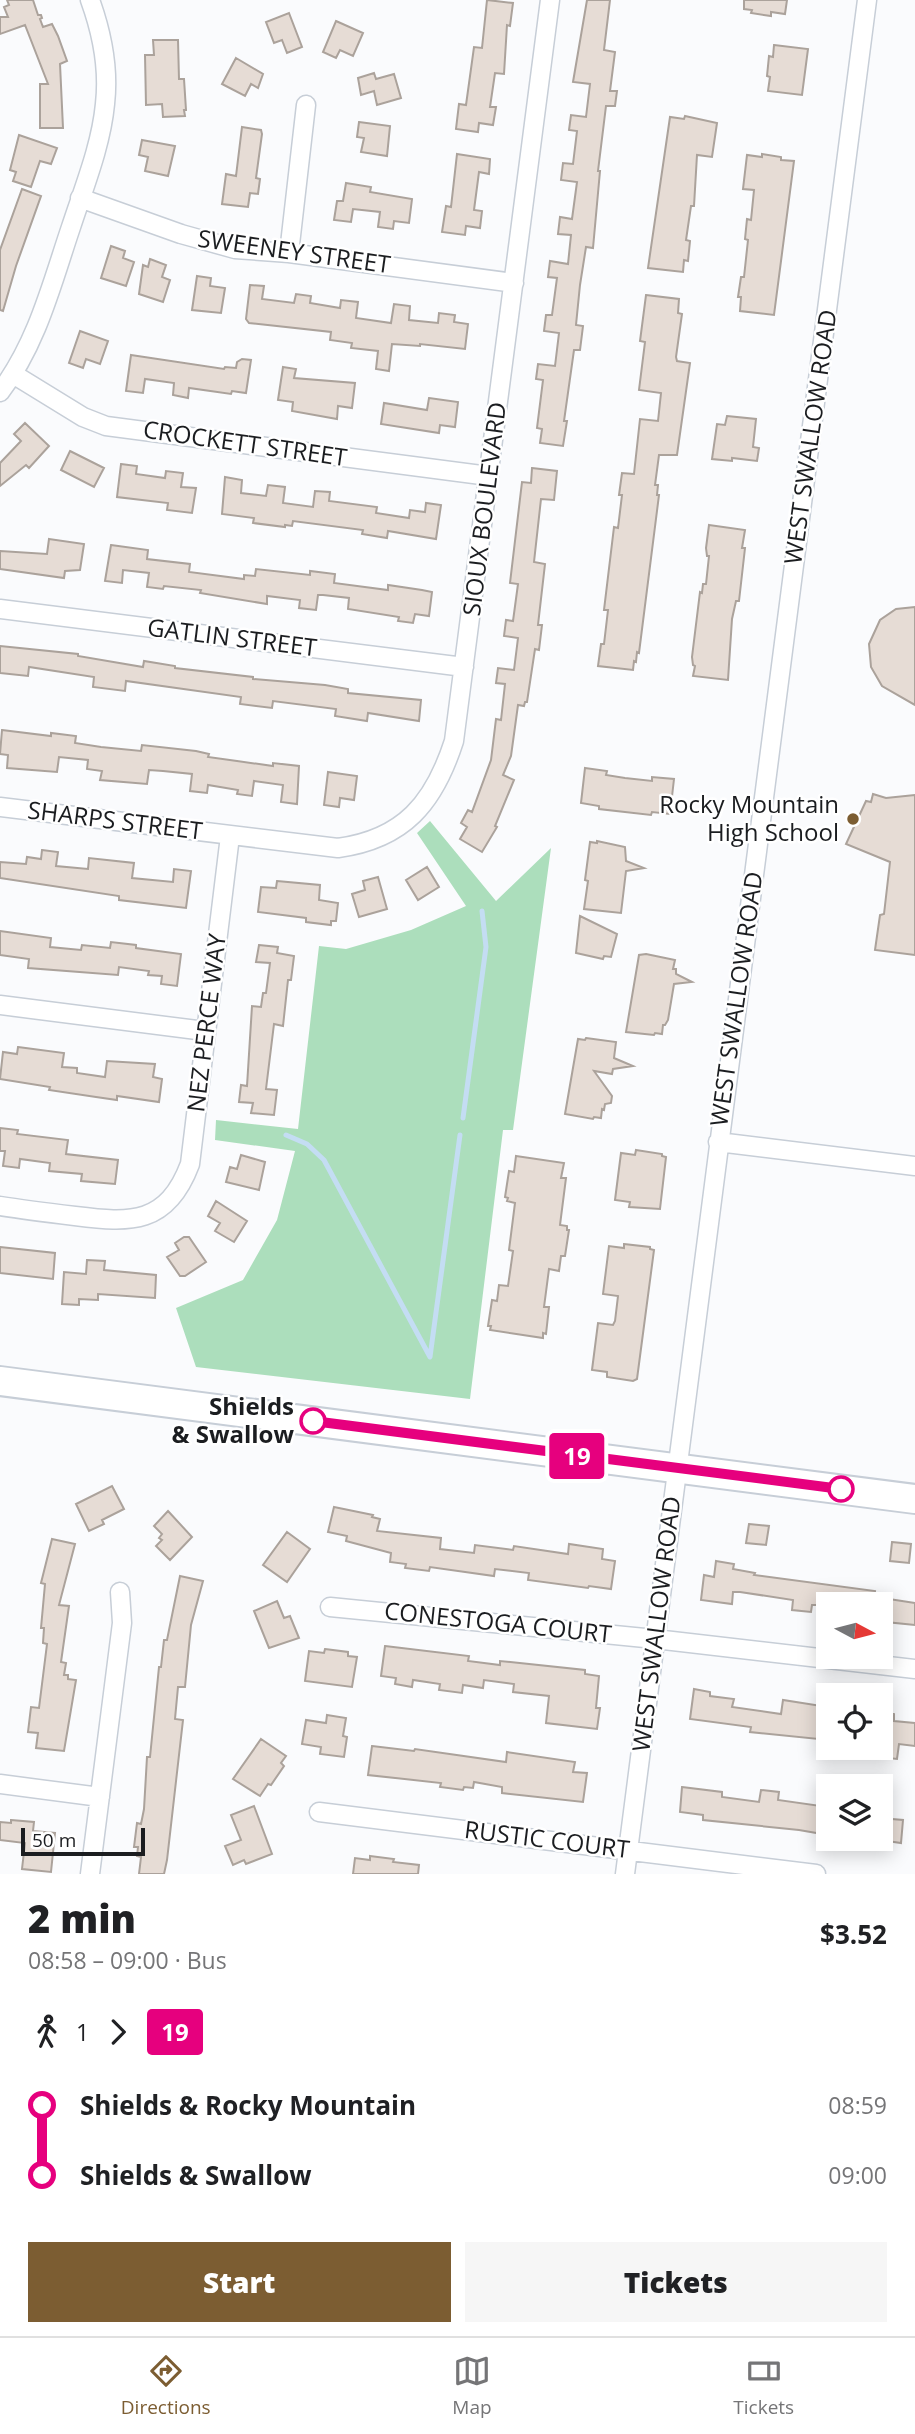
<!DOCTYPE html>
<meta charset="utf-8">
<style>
body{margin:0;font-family:"Open Sans",sans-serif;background:#f6f6f6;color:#202124;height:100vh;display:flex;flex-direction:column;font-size:26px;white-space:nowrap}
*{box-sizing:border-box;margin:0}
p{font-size:23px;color:#757577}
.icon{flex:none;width:38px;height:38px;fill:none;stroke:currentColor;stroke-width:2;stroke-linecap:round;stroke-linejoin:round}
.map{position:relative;height:1874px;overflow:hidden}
.details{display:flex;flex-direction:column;background:#fff;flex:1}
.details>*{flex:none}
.badge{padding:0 14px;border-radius:5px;font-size:24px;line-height:46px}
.needle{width:46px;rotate:97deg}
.controls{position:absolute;left:816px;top:1592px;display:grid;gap:14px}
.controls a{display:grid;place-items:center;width:77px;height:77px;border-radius:0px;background:#fff;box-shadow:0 4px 18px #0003;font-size:35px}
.scale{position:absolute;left:21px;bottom:18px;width:124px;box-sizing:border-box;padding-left:7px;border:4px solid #1b1d20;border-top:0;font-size:19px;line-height:24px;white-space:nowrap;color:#1b1d20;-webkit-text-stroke:5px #fff;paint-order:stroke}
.map>.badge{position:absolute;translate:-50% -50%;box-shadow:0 0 0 4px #fff}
.legs{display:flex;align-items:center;gap:10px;height:77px;padding:0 28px;font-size:23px}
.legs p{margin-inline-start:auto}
.overview{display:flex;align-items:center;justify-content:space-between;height:119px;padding:0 28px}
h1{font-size:38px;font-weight:800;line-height:52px}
.button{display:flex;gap:14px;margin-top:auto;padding:14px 28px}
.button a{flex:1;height:80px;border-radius:0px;background:#7c5d32;color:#fff;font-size:28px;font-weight:800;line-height:80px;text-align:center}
.button a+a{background:#f6f6f6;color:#202124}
ul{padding:0 28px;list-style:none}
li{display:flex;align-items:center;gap:24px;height:70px;font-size:26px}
li i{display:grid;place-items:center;width:10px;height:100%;margin:0 9px;background:currentColor}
li i::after{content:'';width:18px;height:18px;margin:-9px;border:5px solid;border-radius:50%;background:#fff}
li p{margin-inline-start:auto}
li:first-child i{background:linear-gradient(#0000 50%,currentColor 0)}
li:last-child i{background:linear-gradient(currentColor 50%,#0000 0)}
.tab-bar{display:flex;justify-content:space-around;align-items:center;height:98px;border-top:2px solid #e0e0e0;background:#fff;font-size:19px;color:#757577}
.tab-bar a{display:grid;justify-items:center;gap:4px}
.tab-bar .current{color:#7c5d32}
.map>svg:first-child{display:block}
.green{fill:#acdebc}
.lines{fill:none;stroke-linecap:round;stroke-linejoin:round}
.stream{stroke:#c4ddf3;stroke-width:5}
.building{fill:#e6dcd5;stroke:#aba29b;stroke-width:2}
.street-casing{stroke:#c7ced7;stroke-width:21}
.primary-casing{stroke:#c7ced7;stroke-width:32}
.street{stroke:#fff;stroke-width:18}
.primary{stroke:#fff;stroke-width:28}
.line-1-casing{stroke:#fff;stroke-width:16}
.line-1{stroke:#e6007e;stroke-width:10}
.poi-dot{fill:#7c5d32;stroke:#fff;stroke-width:2.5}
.stop-1-dot{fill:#fff;stroke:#e6007e;stroke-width:3.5}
.labels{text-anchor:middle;stroke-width:5;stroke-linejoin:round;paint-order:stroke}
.street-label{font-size:24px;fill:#1b1d20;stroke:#fff}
.poi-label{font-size:24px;fill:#1b1d20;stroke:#fff;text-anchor:end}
.stop-label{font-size:24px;font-weight:bold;fill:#1b1d20;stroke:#fff;text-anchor:end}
</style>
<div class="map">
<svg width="915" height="1874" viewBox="0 0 915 1874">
<rect width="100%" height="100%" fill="#fafbfd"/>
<path class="green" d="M430,821l66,80 55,-53 -38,282h-10l-33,269 -274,-32 -20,-59 67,-28 34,-60 18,-69 -80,-11 1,-20 82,9 21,-183 27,3 65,-19 55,-24 -49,-73z"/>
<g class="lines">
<path class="stream" d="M463,1118l23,-171 -4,-36
M286,1135l21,9 17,16 106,197 30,-222"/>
</g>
<path class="building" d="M7,0h26l5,15h3l1,3 -2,1 3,8 9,-3 6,12 9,25 -7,3 3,64h-23v-44h8l-23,-59 -25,9v-17h8l-4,-10 5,-2z
M487,0l26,3 -3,23 -3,-1 -3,49 -9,-1 -5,34h6l-3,18 -14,-2 -1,9 -22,-3 3,-25 7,1 8,-58 8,1z
M587,0h23l-6,50 11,2 -5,39h7l-2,15h-9l-8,65h2l-7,77 -7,-1 -6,38 -4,40 7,1 -3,24h-6l-10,71h3l-4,25 -23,-3 2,-14 -5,-1 6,-48 -7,-1 2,-15 17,2 4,-33 -15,-2 2,-16h6l5,-37 -9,-1 2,-16 18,3 3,-29 -13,-1 2,-17 12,2 5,-37 -16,-2 2,-17 10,1 4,-33 -8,-1 2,-15 15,2 4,-33 -17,-2z
M744,0h43l-2,14 -14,-2v4l-20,-3 1,-3 -8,-1z
M289,13l13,34 -15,6 -5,-13 -8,3 -8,-21z
M336,21l27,12 -10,23 -13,-6 -4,8 -13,-6z
M153,40h25l1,39h5l2,31h-2l1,6 -22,1 -1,-13 -16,1 -1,-50h9z
M774,45l34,4 -6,46 -34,-4 2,-14 -3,-1 2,-20 4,1z
M236,58l27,16 -5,14 -7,-4 -6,12 -23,-12z
M374,73l2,6 18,-5 7,24 -24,7 -3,-14 -13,4 -3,-17z
M685,116l32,7 -5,34 -15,-2 -3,51h-3l-5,34 4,1 -2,20 -4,-1 -1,12 -35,-4 22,-151 14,2z
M359,122l31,4 -3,30 -26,-4 3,-14 -7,-1z
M242,127l19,3 1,4 -6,44 4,1 -2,15 -8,-1 -2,14 -26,-3 4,-30 10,2z
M19,135l38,13 -6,16 -11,-3 -9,26 -18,-6 3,-9 -6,-2z
M142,140l33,6 -7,30 -23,-5 3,-14 -9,-2z
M457,154l33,5 -1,15 -10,-2 -5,38 8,1 -2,17 -14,-2 -1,9 -23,-3 4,-26 5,1z
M762,154l19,3v3l13,1 -20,154 -34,-4 1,-14h-3l3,-20h3l4,-37 -3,-1 2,-20 4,1 3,-30 -11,-1 4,-34 15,2z
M346,183l25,4 -1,5 42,7 -3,24 -15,-2 -1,8 -15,-2 2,-15 -27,-3 -2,13 -17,-2 3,-19h6z
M22,189l19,7 -25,70 -13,45 -3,-1v-60z
M111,246l14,5 -2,7 11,4 -8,24 -25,-8z
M150,259l16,6 -4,12 8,3 -7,22 -24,-8 4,-29 5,2z
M197,276l14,2 -1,8 15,2 -4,25 -29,-3z
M250,285l14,1 -2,13 32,4 2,-9 15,2 -1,7 30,5 1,-8 17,2 -2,16 35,5 3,-19 16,2 -1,14 29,3 1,-10 16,2 -1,7 14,2 -3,25 -45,-5v2l-28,-2 -3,27 -13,-2 2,-18 -27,-3 1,-5 -22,-3 1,-8 -82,-9 -3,-4z
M646,295l33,4 -1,14 4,1 -6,43 1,4 13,2 -13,92h-18l-4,30h3l-1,10h2l-20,158 -2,-1 -1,10 -2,-1 -1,9 -35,-4 3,-22h3l4,-34h-4l10,-83 4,1 4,-33h-3l3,-22 12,1 6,-55 18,2 3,-28 -22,-3 6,-48 -5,-1z
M80,331l28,10 -8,23 -14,-5 -3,9 -14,-5z
M131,355l93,14 1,-2 11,1 1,-6 5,-3 9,1 -5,33 -14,-2 -1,3 -42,-6 -1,10 -15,-3 1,-12 -29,-4 -2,14 -17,-2z
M283,367l13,2 -2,9 61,5 -3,25 -14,-2 -1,13 -45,-8 1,-9 -15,-2z
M429,398l29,4 -3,25 -15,-2 -1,8 -58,-9 3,-21 43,7z
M727,416l29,3 -3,28 6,1 -2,13 -25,-3v3l-20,-2 5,-35 8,1z
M25,423l24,23 -20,22 -3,-3 -26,21v-23l21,-22 -7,-7z
M70,451l34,17 -10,19 -33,-17z
M121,464l16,2 -1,8 29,4 1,-7 17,2 -2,14 15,1 -4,25 -25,-3 1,-7 -51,-6z
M532,468l25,3 -3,29 -13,-1 -7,63 11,2 -7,61h4l-3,25 -4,-1 -8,53h-2l-1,4 -6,-1 -7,51 -8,19 11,5 -19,46 2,1 -15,25 -22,-13 7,-12 -6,-4 7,-13 4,2 19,-52 5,-41 5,1 4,-36 -9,-1 2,-15 16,2 4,-32 -14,-2 2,-16 7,1 5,-37 -8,-1 12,-101 9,1z
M225,477l17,3 -1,13 25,3 2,-11 17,2 -2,16 30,4 2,-16 15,1 -1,9 48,6 -1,6 33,5 1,-8 15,2 1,-9 15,2 -5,34 -48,-8 -1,7 -25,-4 1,-4 -70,-9 -1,5 -7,-1v2l-32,-4 1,-5 -32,-4z
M709,525l36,5 -3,18h3l-6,53h-3l-4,18 -4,61 -35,-4 2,-10 -2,-1 -1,-8 8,-65 2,1 1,-9h3l3,-28h-2l-1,-8z
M49,539l35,5 -4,26 -15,1 -1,7 -64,-9v-18l47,3z
M111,545l37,5 -1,9 43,5 -1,8 55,7v-4l11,1 1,-7 54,6v-4l25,3 -1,9 54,7v-5l34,5 10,2 -3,24 -14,-2 -2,9 -15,-2 1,-4 -51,-8 1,-11 -26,-3h-5l-2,15 -17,-2 1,-8 -33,-4v8l-67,-11 1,-3 -37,-4 -1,3 -16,-2 2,-14 -26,-3 -1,13 -17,-2z
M915,607v98l-33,-19 -11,-19 -2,-23 11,-24 16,-11z
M0,646l78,8v2l65,11 1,-6 31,5v2l78,9v2l72,6 23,4v4l73,7 -2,21 -51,-8 -1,8 -32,-5 1,-7 -63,-8 -1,7 -32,-4 1,-7 -115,-16 -1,10 -32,-4 1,-10 -65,-10 -1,9 -28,-3z
M2,730l49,6v-3l25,3 -1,7 26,4 40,4 1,-6 54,6 13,3 -1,3 29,4 36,5v-3l26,3 -2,38 -16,-2 2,-17 -29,-4 -2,15 -15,-2 1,-4 -30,-5 -1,8 -17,-2 2,-17 -29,-3 -14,-1 -2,14 -47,-4 2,-9 -15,-2 1,-9 -29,-3 -2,15 -50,-4 1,-13 -8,-1z
M585,768l22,3 -1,4 19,3 27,3v-4l22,2 -4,35 -18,-2 -1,3 -52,-6v-3l-18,-3z
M328,772l29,4 -3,24 -14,-2 -1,9 -15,-2z
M873,794l13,4 29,-3v160l-40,-5 5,-35 4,-1 6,-52 -44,-18 20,-43 5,1z
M597,841l28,6 1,14 18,7 -18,3 -5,42 -37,-4 4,-28 -3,-1 5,-38 7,1z
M42,850l16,2 -2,14 32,3 1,-11 45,5 -2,15 41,4 1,-13 17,2 -5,37 -67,-8v-4l-119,-18v-16l26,2 1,-7 14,2z
M427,867l12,20 -21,13 -12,-20z
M378,877l9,32 -28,8 -7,-23 13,-4 -2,-9z
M277,881l43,4 -1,15 19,3 -2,18h-5v4l-25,-3v-4l-48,-6 3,-25 15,1z
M580,916l37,18 -6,23 -7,-1 -1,3 -27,-6z
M0,931l51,7 -1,9 31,3 1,-5 28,3 1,-6 25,3v3l45,6 -4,32 -16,-2 1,-8 -14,-1 1,-4 -30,-4 -1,8 -90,-7 1,-9 -29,-4z
M259,945l19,2 -1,6 17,3 -3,24h-3l-5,46 -9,-2 -8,65 11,1 -3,25 -23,-2 2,-10 -14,-1 2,-17 6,1 5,-80 9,1 2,-14h3l4,-30 -14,-1z
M646,954l29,6 -2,9h3v5l16,8 -18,2 -6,36 -3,5h-2l-1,9 -7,-1 -1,2 -28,-3 13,-77z
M586,1038l30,4 -2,16 19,8 -20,3 -1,5 -18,-3 18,25 -1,7 -6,1 -1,6 -2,-1 -1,9 -7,-1 -1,2 -28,-5 13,-75 7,1z
M18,1047l46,6 -2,14 15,1v5l28,4 2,-16 48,3 -2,13 9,2 -3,23 -42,-6v4l-21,-3 -47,-7 1,-3 -50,-8 3,-27 14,2z
M0,1128l18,2 -1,4 51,6 -2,14 52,6 -3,24 -34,-3 1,-7 -33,-3 1,-8 -30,-4 -1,9 -16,-2 2,-15h-5z
M636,1150l26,4v2l4,1 -6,52 -31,-2 1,-5 -15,-2 6,-47 14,2z
M241,1155l24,7 -6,28 -33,-8 4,-15 7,2z
M516,1156l48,7 -3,15h5l-6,47 7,1v4h2l-4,26h-4l-2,15 -10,-2 -5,38h5l-3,27 -3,-1v5l-53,-8 1,-4h-3l4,-26 5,1 2,-16 9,1 5,-35 -4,-1 6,-47 -8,-2 1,-3 -3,-1 4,-26 5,1z
M216,1201l31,20 -13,21 -19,-11 5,-8 -12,-7z
M184,1237h5l17,25 -21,14h-5l-13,-19 12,-7 -4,-7z
M624,1244l26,3v2l4,1 -17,129 -4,2 -26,-4v-5l-15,-2 6,-47 15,2 2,-4 3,-25 -15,-2 6,-48 15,2z
M0,1247l55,6 -2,26 -53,-6z
M87,1260l18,1 -1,9 52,5 -1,23 -57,-4v6l-19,-1v6l-17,-1 2,-32 22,2z
M112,1486l12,23 -22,11 2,4 -15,7 -13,-27z
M334,1507l39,8 -1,2 8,2 -3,12 64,7 -1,11 34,4 1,-8 38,5 1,-4 54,8 1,-10 34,5 -1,10 13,2 -4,28 -22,-3 -1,2 -60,-8 1,-7 -34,-4 -1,7 -64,-9 -1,4 -24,-3 1,-4 -16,-2 1,-9 -45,-12 1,-5 -19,-4z
M168,1511l24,26 -22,23 -14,-14 6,-6 -3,-2 3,-4 -8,-8z
M749,1524l20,2 -3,19 -20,-2z
M287,1532l23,17 -23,33 -24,-17z
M52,1539l23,5 -16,61 10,1 -8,56 5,1 -2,12h4v4l8,1 -12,71 -28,-3 2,-15 -10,-1 3,-25 8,1 8,-64 -4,-1 1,-15h-3l4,-44 -4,-1z
M892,1542l19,2 -2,19 -19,-2z
M716,1561l18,3 -1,5 22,4 -1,2 121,16 -2,14h-61l-1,7 -19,-2 1,-10 -53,-8h-7l-1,12 -31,-4 3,-25 10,2z
M180,1576l23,5 -12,44 -6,62h-7l-3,32 8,1 -16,140 -3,14h-25l2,-17 -4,-1 1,-9h-4l3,-24 4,1 3,-15 3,-52h3l9,-90h2l3,-27h3z
M889,1599l26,4v22l-29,-3z
M277,1601l7,17 6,-2 9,22 -30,10 -15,-37z
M385,1646l84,10 -1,5 32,4v-4l85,9v4l14,2 -3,32h4l-3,21 -51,-6 3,-27 -36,-4 1,-8 -30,-4 -1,8 -20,-3 -1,8 -23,-3 1,-6 -27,-4 -1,7 -17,-3 1,-6 -15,-2z
M325,1649l23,3v4l9,1 -5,30 -47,-6 4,-30 15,2z
M694,1689l16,3v4l24,3 -2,8 49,7 2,-14 45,7v33l-78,-8 1,-5 -61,-8z
M880,1712l14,2v7l21,2v23l-16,-2 -2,15 -17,-2z
M327,1715l19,3 -3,18 4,1 -3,20 -24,-3 1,-7 -19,-3 4,-24 20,3z
M261,1739l25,17 -5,7 3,3 -13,19 -3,-1 -8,12 -27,-17z
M372,1746l42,5 1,-2 91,13 1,-10 68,10 -2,10 14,1 -4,29 -81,-9v-6l-28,-5 -1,6 -9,-1 -1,3 -23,-3 1,-4 -73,-8z
M682,1787l40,5v5l37,5 2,-12 18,2 -1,8 50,7v28l-29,-5 -96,-10v-5l-23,-3z
M254,1806l18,48 -26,10 -2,-4 -11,5 -8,-19 16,-6 -10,-25z
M880,1818l23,2 -2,23 -21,-3z
M11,1820l23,2 -1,9 22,2 -4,39 -29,-3 3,-26 -25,-3v-18l11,1z
M370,1856l24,3 -1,3 26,3 -1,9h-65l2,-16 15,2z"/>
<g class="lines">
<g class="street-casing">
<path id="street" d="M80,198l101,36 54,15 54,4 225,30
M289,253l17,-148
M13,374l70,43 23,9 383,50
M0,392c37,-48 52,-109 71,-165 13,-40 30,-81 34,-123 4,-35 -3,-71 -15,-104
M0,609l464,58
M0,807l338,41c66,-9 96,-45 116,-107l96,-741
M0,1005l205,26
M718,1142l197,24
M0,1206c25,4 50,7 75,10 56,7 92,9 115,-52l40,-328
M330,1607l325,32 260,30
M0,1784l100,13
M319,1812l497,62
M90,1874l32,-251 -2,-31
M625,1874l242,-1874"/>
</g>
<g class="primary-casing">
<path id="primary" d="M0,1381l915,118"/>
</g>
<use href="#street" class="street"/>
<use href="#primary" class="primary"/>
</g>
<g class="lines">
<g class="line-1-casing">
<path id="line-1" d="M313,1421l528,68"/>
</g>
<use href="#line-1" class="line-1"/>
</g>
<circle class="poi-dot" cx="853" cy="819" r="7"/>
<g class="stop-1-dot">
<circle cx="313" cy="1421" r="12"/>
<circle cx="841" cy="1489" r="12"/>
</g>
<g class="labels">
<g class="street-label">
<text transform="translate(294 252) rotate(8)" y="8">SWEENEY STREET</text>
<text transform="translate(811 437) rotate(-82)" y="8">WEST SWALLOW ROAD</text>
<text transform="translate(245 444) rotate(8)" y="8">CROCKETT STREET</text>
<text transform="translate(485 509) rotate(-83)" y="8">SIOUX BOULEVARD</text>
<text transform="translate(232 638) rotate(7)" y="8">GATLIN STREET</text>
<text transform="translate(115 821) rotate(7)" y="8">SHARPS STREET</text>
<text transform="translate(737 999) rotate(-82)" y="8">WEST SWALLOW ROAD</text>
<text transform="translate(207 1023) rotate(-83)" y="8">NEZ PERCE WAY</text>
<text transform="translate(498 1623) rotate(6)" y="8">CONESTOGA COURT</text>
<text transform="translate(657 1624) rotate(-83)" y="8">WEST SWALLOW ROAD</text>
<text transform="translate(547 1840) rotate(7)" y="8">RUSTIC COURT</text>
</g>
<g class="poi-label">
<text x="839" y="813">Rocky Mountain<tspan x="839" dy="28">High School</tspan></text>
</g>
<g class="stop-label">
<text x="294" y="1415">Shields<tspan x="294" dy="28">&amp; Swallow</tspan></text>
</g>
</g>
</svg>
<div class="controls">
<a><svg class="needle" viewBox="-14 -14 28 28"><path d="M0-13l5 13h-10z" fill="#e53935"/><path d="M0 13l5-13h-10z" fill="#757577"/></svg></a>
<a><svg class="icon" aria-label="locate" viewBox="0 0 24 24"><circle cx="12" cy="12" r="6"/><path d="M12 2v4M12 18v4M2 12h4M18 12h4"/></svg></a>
<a><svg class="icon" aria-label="layers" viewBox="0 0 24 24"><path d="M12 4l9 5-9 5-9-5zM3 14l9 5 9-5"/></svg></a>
</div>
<div class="scale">50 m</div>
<b class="badge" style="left:577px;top:1456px;background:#e6007e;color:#fff">19</b>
</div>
<section class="details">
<div class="overview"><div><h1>2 min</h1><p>08:58 – 09:00 · Bus</p></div><b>$3.52</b></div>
<div class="legs"><svg class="icon" aria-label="walk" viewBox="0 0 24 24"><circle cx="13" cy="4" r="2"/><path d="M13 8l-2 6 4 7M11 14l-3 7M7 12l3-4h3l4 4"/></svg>1<svg class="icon" aria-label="forward" viewBox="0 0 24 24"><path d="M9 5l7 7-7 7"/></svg><b class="badge" style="background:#e6007e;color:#fff">19</b></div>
<ul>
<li><i style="color:#e6007e"></i><b>Shields &amp; Rocky Mountain</b><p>08:59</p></li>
<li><i style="color:#e6007e"></i><b>Shields &amp; Swallow</b><p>09:00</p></li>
</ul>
<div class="button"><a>Start</a><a>Tickets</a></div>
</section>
<nav class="tab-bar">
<a class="current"><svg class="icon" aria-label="directions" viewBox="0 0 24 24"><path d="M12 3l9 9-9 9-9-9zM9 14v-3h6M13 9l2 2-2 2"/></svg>Directions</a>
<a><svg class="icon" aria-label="map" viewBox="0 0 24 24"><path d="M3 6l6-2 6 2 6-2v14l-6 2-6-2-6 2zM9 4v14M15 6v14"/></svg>Map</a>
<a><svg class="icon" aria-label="tickets" viewBox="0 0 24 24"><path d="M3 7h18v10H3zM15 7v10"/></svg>Tickets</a>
</nav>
